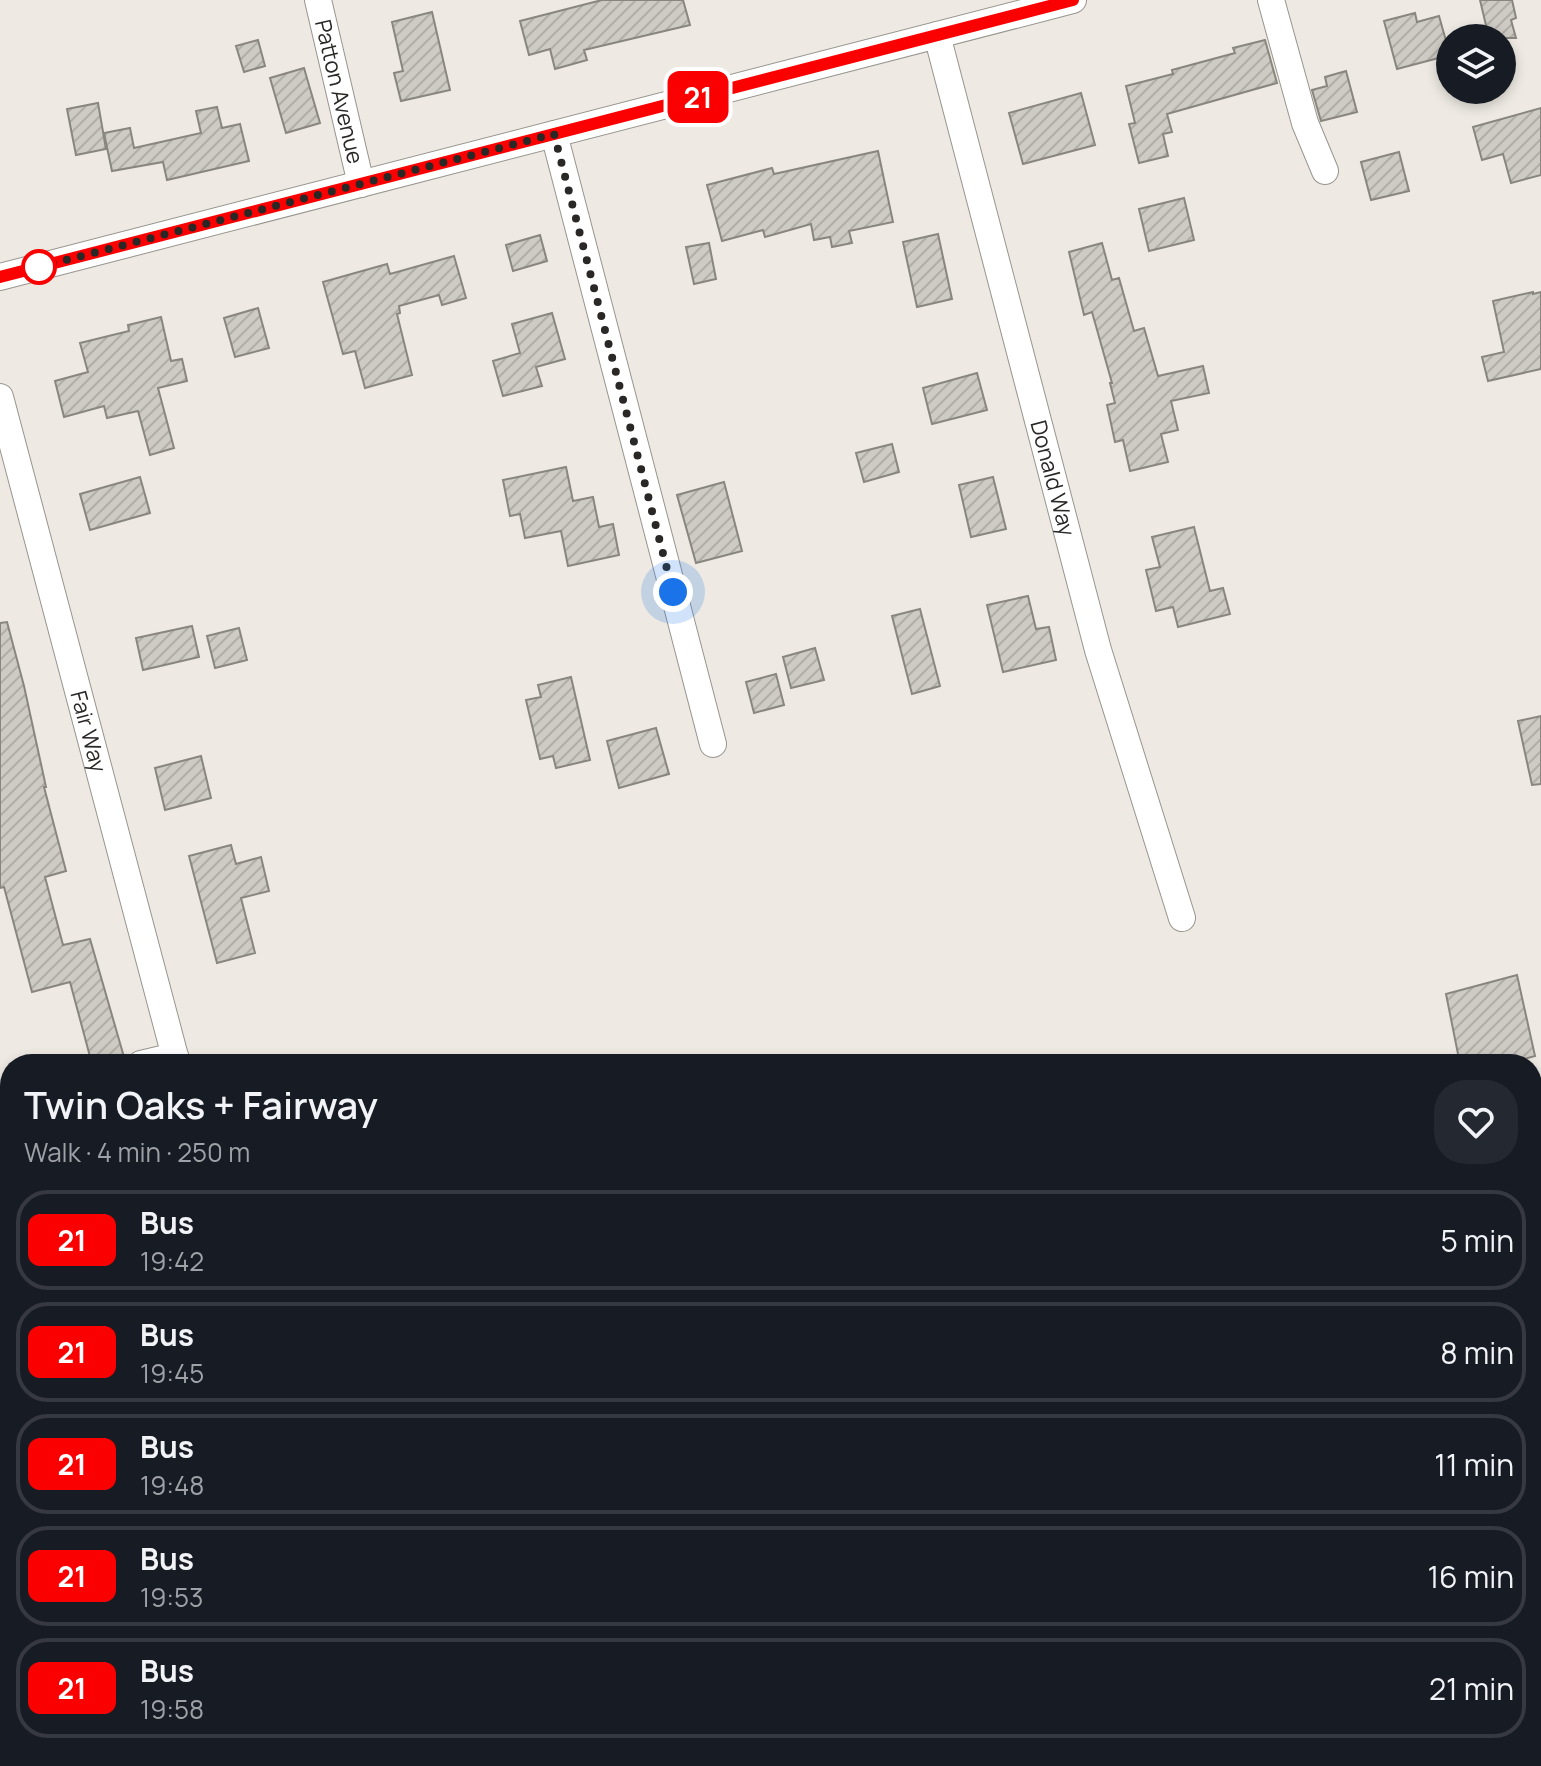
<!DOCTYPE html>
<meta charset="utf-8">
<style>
body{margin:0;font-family:Manrope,sans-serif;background:#242831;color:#f1f3f6;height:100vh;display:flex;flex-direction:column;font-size:30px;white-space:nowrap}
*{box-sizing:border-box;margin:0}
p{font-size:26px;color:#9ea1a6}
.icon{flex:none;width:44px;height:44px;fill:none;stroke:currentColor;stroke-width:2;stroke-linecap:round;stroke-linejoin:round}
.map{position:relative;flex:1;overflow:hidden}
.details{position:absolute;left:0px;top:1054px;width:1542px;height:712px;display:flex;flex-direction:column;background:#171b24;border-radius:32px 32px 0 0;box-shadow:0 4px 12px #0003}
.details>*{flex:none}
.badge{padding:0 16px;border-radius:12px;font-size:28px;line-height:52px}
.tools{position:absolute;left:1436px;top:24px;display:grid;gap:16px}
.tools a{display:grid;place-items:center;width:80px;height:80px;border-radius:50%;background:#171b24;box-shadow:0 4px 12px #0003;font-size:40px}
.you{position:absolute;width:40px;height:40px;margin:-20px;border:6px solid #fff;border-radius:50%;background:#1a73e8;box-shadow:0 0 0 12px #1a73e833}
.map>.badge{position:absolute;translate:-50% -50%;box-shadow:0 0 0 4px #fff}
.round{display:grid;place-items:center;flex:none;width:84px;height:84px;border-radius:32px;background:#242831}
.summary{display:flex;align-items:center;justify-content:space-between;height:136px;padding:0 24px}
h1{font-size:38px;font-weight:600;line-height:60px}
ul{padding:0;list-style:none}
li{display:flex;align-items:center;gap:24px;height:100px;margin:0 16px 12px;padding:0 8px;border:4px solid #363941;border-radius:32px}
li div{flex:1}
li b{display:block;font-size:30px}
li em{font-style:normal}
li .badge{min-width:88px;font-weight:700;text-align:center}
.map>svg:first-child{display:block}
.building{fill:url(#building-hatch);stroke:#89867f;stroke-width:2}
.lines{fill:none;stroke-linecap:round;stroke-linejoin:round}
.minor-casing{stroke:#98958e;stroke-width:28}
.minor{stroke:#fff;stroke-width:26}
.line-casing{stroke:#fff;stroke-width:18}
.line{stroke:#fa0000;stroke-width:12}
.walk{stroke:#2a2826;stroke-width:8;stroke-dasharray:0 14.4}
.stop-dot{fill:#fff;stroke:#fa0000;stroke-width:4}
.labels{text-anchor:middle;stroke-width:8;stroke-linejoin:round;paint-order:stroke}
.street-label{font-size:22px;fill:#2a2826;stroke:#fbf8f0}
</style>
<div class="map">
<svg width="1541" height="1766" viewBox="0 0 1541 1766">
<defs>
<pattern id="building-hatch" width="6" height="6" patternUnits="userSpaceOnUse" patternTransform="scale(2)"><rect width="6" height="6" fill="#cecbc4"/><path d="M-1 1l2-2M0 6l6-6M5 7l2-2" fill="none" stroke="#b1aea8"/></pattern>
</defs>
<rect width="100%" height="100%" fill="#eeeae3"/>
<path class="building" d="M602,0h81l7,25 -106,25 3,10 -32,9 -5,-20 -21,6 -9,-34z
M1480,0h32l4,18 -5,2 5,18h-27z
M432,12l18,78 -49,11 -7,-28 9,-2 -11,-49z
M1415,13l2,9 22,-6 11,39 -53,14 -13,-48z
M258,40l7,26 -21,6 -8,-26z
M1265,40l12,43 -110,31 5,18 -9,2 5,22 -29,7 -10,-39 6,-1 -9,-37 47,-12 -1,-4 63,-17 -2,-5z
M304,68l16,55 -34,10 -16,-55z
M1346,71l11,41 -36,9 -9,-31 15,-4 -2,-9z
M1081,93l14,52 -72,19 -14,-51z
M98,103l8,46 -30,6 -9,-46z
M217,107l5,21 18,-4 9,37 -82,19 -4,-18 -51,9 -8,-38 26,-5 4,20 67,-15 -5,-22z
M1541,108v67l-30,8 -8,-29 -21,6 -9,-33z
M878,151l15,71 -44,9 3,12 -20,4 -2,-10 -16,3 -3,-16 -46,13 -2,-7 -41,11 -15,-56 65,-17 2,6z
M1399,152l10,39 -38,9 -10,-38z
M1184,198l10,42 -45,11 -10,-42z
M938,234l14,65 -35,8 -14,-65z
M540,235l7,26 -34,10 -7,-26z
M709,243l7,36 -22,5 -8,-37z
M1102,243l10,37 7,-2 15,53 10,-3 14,48 45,-10 6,27 -38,8 7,29 -17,4 7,28 -38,9 -7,-31 -8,2 -8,-37 8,-2 -5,-20h2l-20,-71 -8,3 -15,-63z
M454,256l12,42 -24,7 -3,-10 -40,11 1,7 -3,1 15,61 -47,13 -10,-37 -12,3 -20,-72 64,-18 3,10z
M1533,292v2l8,-2v77l-53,12 -6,-24 22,-5 -11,-51z
M258,308l11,40 -34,9 -11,-39z
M552,313l13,46 -29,8 6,19 -39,10 -10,-35 27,-8 -8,-29z
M161,317l10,44 11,-2 5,22 -29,7 16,60 -24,7 -12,-44 -31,7 -3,-12 -40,11 -9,-36 33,-9 -8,-29 49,-12 -1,-6z
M977,373l10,37 -55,14 -9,-36z
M892,444l7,28 -35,10 -8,-29z
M566,467l7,34 20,-4 6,30 14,-3 6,31 -51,11 -7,-35 -36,7 -5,-24 -10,2 -7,-36z
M140,477l10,36 -60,17 -10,-36z
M993,477l13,52 -35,8 -12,-52z
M724,482l18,69 -46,12 -19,-68z
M1194,527l16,64 13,-3 7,26 -52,13 -5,-20 -17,4 -10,-41 14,-3 -8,-30z
M1028,596l8,33 13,-2 7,33 -53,12 -16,-67z
M920,609l20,77 -28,8 -20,-78z
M7,622l17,64 22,101h-2l22,84 -21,6 18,68 27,-6 34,118 -29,7h-3l-22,-82 -38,10 -28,-105 -4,1v-265z
M192,626l7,31 -56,13 -7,-32z
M239,628l8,32 -32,8 -8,-32z
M815,648l9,32 -33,8 -8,-31z
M776,674l8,31 -30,8 -8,-31z
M571,677l19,83 -34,8 -3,-12 -13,3 -14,-59 15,-3 -3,-12z
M1541,716v68l-9,1 -14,-64z
M656,728l13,46 -50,14 -12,-47z
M201,756l10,42 -46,12 -10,-42z
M231,845l5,19 25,-7 8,34 -28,7 14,55 -38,10 -28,-107z
M1517,975l18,81 -30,8h-45l-14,-70z"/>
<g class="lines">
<g class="minor-casing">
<g id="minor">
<path id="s1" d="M318,0l43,184"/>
<path d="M1271,0l34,123 20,48"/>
<path id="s2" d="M937,35l161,615 84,268"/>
<path d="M554,134l159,610"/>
<path d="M0,277l1073,-277"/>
<path id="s3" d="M0,397l177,667"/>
<path d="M141,1064l34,-8"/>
<path d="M0,1097l10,-2"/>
<path d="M1532,1732l9,-3"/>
<path d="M360,1756l3,10"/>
<path d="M640,1766l37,-10"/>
<path d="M1403,1766l37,-10"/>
</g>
</g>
<use href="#minor" class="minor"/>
</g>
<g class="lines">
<g class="line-casing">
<path id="line" d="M0,277l1073,-277"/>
</g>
<use href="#line" class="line"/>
<path class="walk" d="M39,267l515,-133 119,458"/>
</g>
<circle class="stop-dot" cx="39" cy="267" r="16"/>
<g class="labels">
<g class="street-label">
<text dy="8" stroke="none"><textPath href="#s1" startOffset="94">Patton Avenue</textPath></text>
<text dy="8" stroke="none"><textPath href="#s2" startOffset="458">Donald Way</textPath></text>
<text dy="8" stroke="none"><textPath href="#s3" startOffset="346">Fair Way</textPath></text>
</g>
</g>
</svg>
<div class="tools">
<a><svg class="icon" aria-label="layers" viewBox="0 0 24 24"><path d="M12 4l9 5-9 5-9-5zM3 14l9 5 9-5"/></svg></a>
</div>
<div class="you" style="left:673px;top:592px"></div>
<b class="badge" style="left:698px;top:97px;background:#fa0000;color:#fff">21</b>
<section class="details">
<div class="summary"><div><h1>Twin Oaks + Fairway</h1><p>Walk · 4 min · 250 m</p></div><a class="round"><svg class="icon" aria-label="heart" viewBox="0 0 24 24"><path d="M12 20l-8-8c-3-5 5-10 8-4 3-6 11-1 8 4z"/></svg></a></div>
<ul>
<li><span class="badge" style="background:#fa0000;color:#fff">21</span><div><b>Bus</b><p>19:42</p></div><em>5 min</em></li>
<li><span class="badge" style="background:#fa0000;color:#fff">21</span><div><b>Bus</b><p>19:45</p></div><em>8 min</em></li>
<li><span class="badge" style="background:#fa0000;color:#fff">21</span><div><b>Bus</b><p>19:48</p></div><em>11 min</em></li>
<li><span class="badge" style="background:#fa0000;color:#fff">21</span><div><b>Bus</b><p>19:53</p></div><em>16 min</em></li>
<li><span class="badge" style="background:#fa0000;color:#fff">21</span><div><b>Bus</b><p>19:58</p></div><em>21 min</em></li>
</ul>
</section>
</div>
